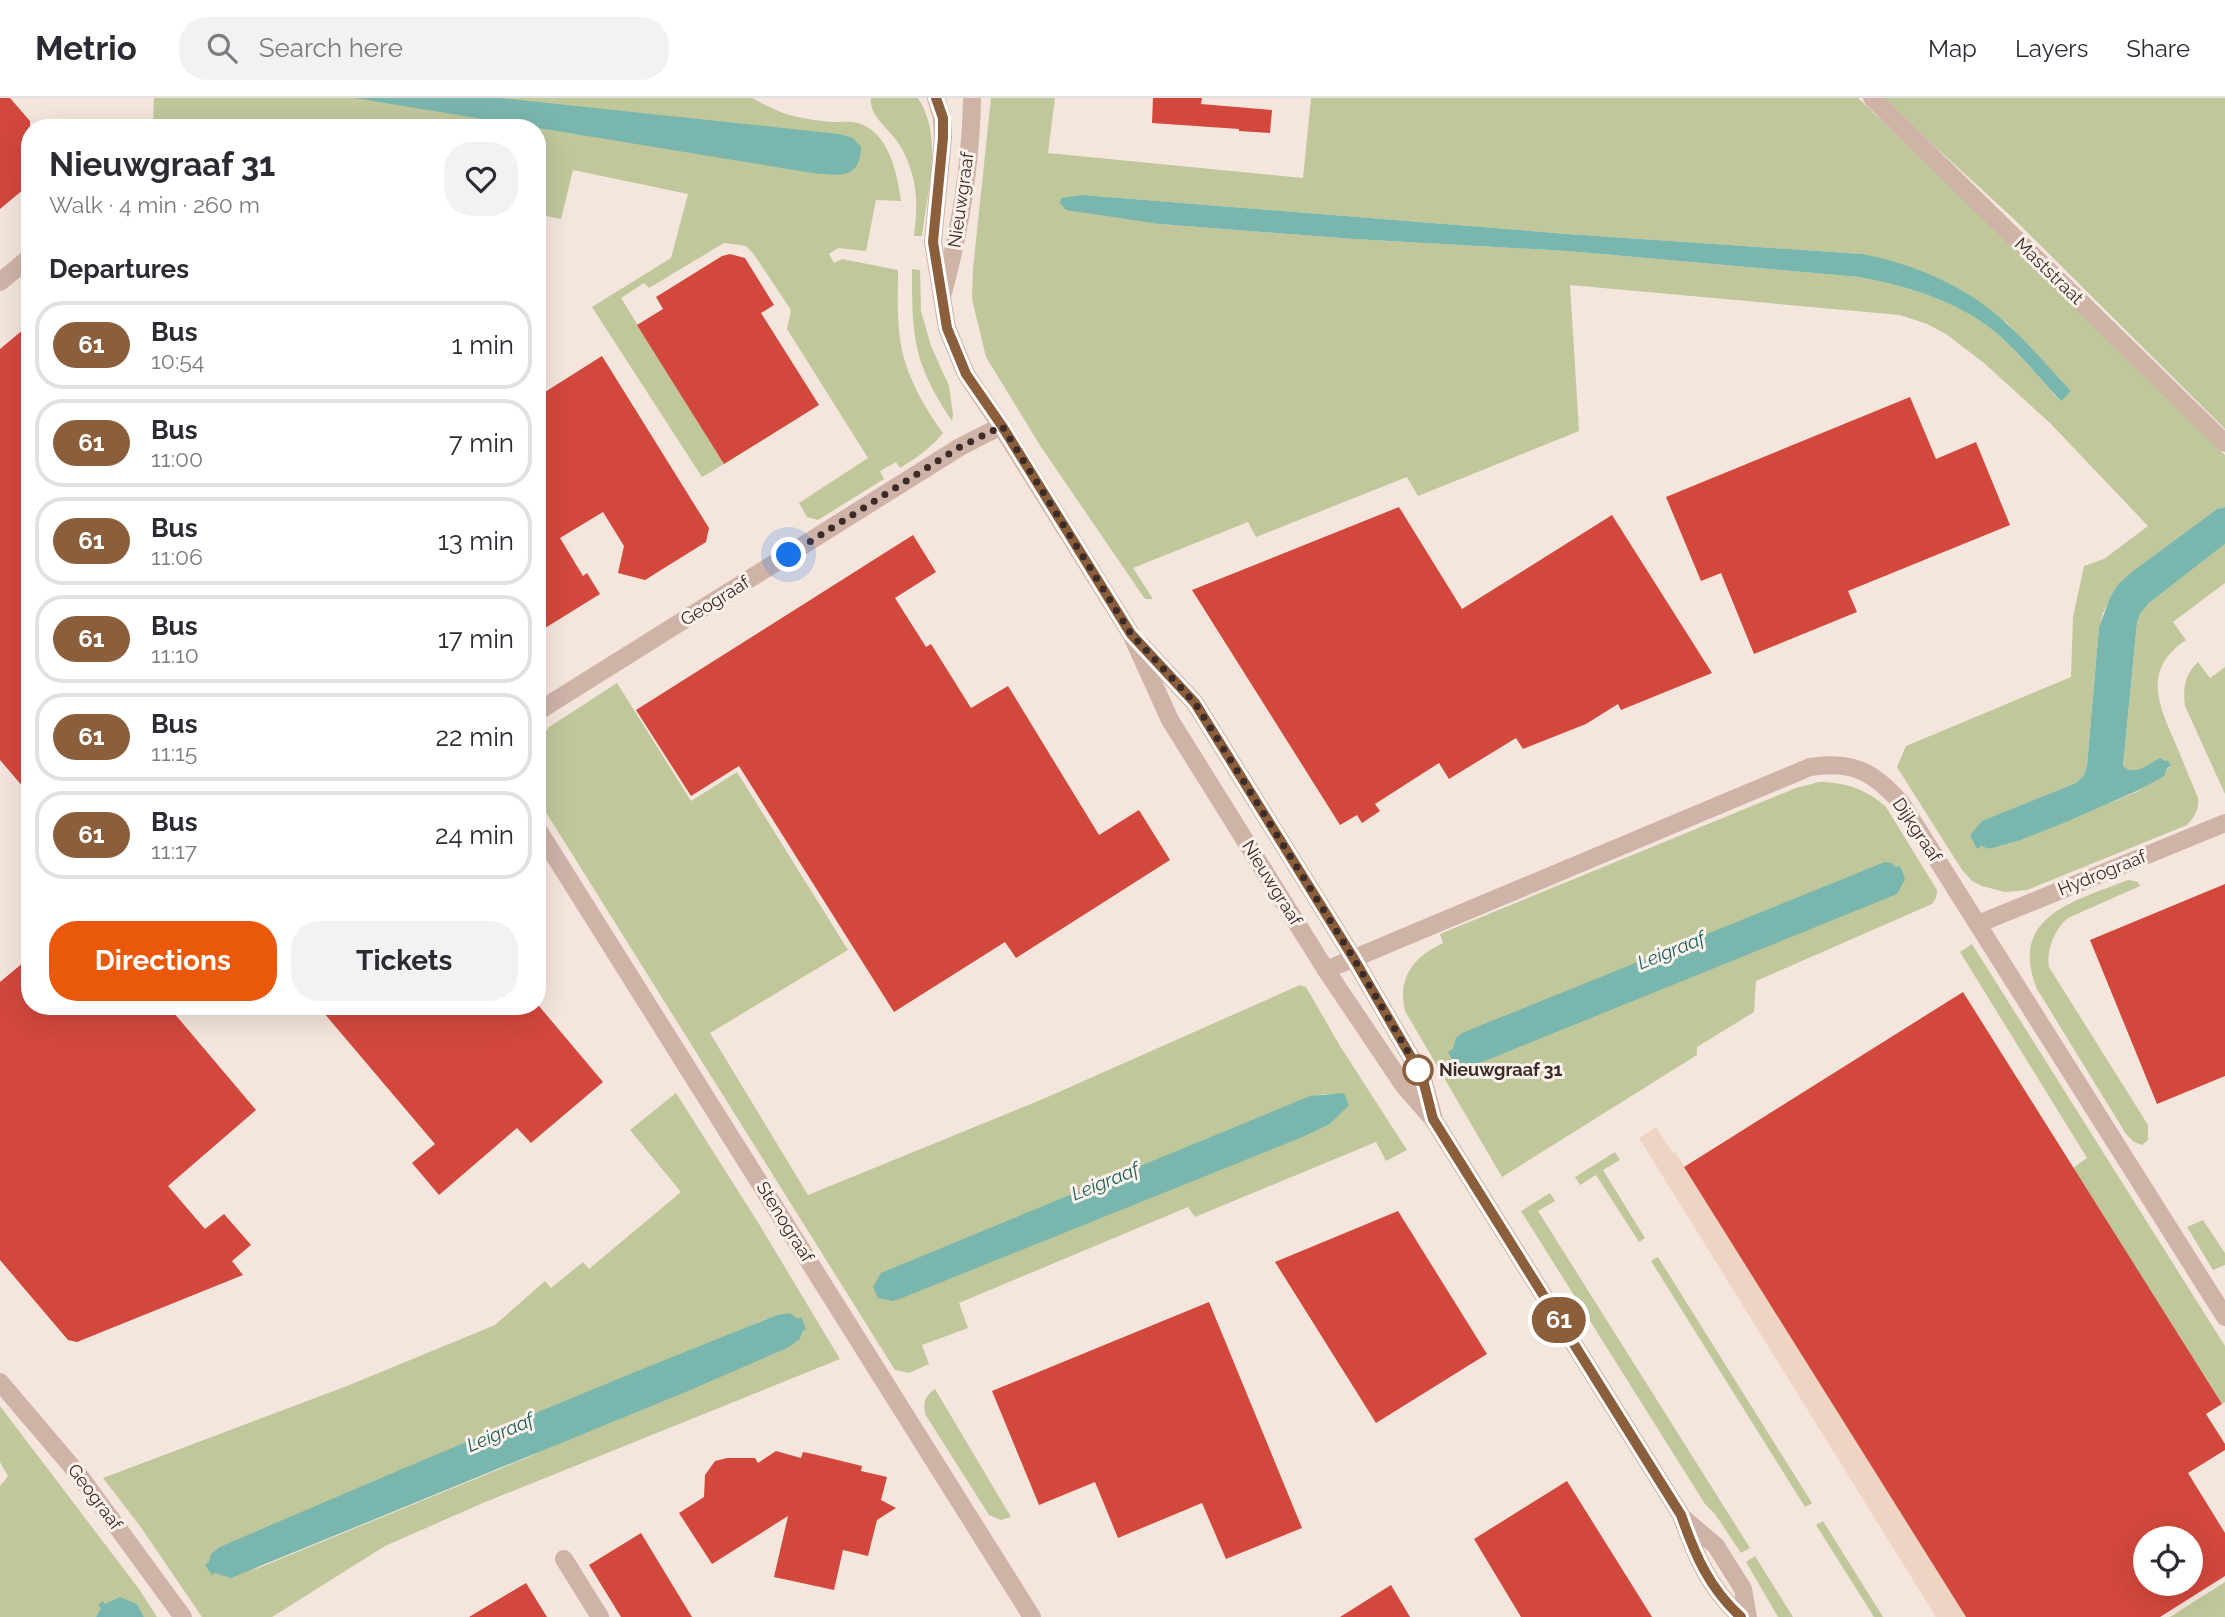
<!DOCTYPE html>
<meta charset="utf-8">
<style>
body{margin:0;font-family:Raleway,sans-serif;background:#f2f2f3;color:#2b2b33;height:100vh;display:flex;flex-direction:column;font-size:26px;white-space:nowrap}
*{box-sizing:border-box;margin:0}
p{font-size:23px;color:#7c7c81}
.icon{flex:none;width:38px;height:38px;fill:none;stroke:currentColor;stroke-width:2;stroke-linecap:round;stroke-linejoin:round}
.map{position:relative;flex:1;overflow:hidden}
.drawer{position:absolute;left:21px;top:21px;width:525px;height:896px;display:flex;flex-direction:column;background:#fff;border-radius:28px;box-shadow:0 7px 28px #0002}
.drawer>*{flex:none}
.badge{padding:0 14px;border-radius:23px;font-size:24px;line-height:46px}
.tools{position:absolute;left:2133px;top:1428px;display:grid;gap:14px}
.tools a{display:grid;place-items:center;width:70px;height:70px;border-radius:50%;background:#fff;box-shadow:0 7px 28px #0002;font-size:35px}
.you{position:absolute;width:35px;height:35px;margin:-18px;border:5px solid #fff;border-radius:50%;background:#1a73e8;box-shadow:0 0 0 10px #1a73e833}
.map>.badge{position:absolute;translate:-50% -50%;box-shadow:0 0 0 4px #fff}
h2{padding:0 28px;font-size:26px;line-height:63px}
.round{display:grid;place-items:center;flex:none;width:74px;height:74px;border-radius:28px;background:#f2f2f3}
.headline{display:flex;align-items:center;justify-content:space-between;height:119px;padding:0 28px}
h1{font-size:33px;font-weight:700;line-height:52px}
.primary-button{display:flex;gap:14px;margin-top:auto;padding:14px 28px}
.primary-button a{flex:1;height:80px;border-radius:28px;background:#ea580c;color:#fff;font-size:28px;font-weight:700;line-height:80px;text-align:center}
.primary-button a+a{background:#f2f2f3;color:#2b2b33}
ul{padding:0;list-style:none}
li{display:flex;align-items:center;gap:21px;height:88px;margin:0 14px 10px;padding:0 14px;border:4px solid #e1e1e2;border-radius:28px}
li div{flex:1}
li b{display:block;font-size:26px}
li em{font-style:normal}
li .badge{min-width:77px;font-weight:700;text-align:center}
header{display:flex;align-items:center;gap:42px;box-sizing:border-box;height:98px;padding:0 35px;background:#fff;border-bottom:2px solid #e1e1e2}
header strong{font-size:33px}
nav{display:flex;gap:38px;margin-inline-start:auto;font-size:24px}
.search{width:490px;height:63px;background:#f2f2f3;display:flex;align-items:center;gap:18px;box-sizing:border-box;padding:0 24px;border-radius:28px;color:#7c7c81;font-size:26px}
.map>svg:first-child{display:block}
.green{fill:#bfc79b;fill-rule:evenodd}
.plaza{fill:#efd4c3}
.water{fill:#79b6ae}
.building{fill:#d3483d;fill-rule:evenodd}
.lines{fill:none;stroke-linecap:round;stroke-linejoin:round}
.minor{stroke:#cfb3a7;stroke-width:18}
.tertiary{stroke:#cfb3a7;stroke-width:18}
.line-casing{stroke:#fff;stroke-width:16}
.line{stroke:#8b5e3c;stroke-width:10}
.walk{stroke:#3b2b29;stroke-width:7;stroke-dasharray:0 12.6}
.stop-dot{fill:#fff;stroke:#8b5e3c;stroke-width:3.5}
.labels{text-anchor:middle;stroke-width:6;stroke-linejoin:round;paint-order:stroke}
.street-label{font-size:18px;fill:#3b2b29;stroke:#fcf1eb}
.stop-label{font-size:18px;font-weight:bold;fill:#3b2b29;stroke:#fcf1eb;text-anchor:start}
.water-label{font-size:19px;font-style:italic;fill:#19625a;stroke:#fcf1eb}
</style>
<header>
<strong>Metrio</strong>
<div class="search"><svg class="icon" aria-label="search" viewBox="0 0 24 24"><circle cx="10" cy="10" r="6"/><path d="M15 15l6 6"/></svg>Search here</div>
<nav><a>Map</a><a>Layers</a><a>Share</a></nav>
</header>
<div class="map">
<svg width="2225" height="1519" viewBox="0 0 2225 1519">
<rect width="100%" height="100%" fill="#f5e6dd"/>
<path class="green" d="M154,0h598c15,8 29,16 46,19 10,2 22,4 32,5 9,0 20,-1 28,1 31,9 39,50 43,78l-25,-1 -10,51 -28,-3 -9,6 5,9 8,-4 56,11c0,20 -1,40 1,60 3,38 22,73 44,103 -12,15 -27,25 -43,35l-4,-6 -16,9 4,8 -66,41 -11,-3 -8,-14 69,-45 -81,-129 4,-19 -38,-57 -7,-7 -22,-3 -75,45 -5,-5 -23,15 103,166 -22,13 -110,-170 79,-49 17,-64 -115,-24 -12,49 -24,-5v-86h-384z
M871,0h47c26,40 9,94 4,138h-8c4,-35 4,-55 -12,-87 -8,-17 -34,-32 -31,-51z
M991,0h64l-7,55 255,25 8,-80h547l146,139 221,218v52l-8,2 -84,62 -15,13 -15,29 -4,14 -12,139 -3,9 -8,8 -93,38 -13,14 11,11 8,3 29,-8 121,-50 32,-25 -3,-6 -35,12 -5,-1 -5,-4 14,-144 3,-9 9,-11 76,-59v39l-52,39 13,18c-45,30 -27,66 -9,107 7,17 14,34 21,51 1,11 -3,19 -11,27l-160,65 -22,2 -23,-6 -10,-5 -10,-11 -65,-103 9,-21 165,-69 2,-60 11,-51 20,-7 44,-33 -98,-103 -66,-60 -38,-29 -19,-10 -27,-9 -330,-30 9,146 -161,65 -11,-19 -151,60 -8,-15 -115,46 20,31h-8l-104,-152 -55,-90 -14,-58 1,-30zM1083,97l485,39 294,20 144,68 65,69 -11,10c-20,-22 -51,-61 -75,-78 -38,-25 -83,-38 -126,-46l-291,-26 -214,-12 -194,-15z
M1882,0h343v331l-210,-209z
M912,171l8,1 1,41 10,35 18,40 4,29 -1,6c-39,-59 -40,-83 -40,-152z
M2198,564l12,16 15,-11v127l-40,-88c-2,-17 -1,-31 13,-44z
M617,585l74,118 46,-29 111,178 -138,83 98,162 235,-96 257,-114 6,2 34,59 67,104 -21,11 -10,-19 -181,75 -7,-10 -229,96 9,25 -46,17 7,19 -20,9 -14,-3 -358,-572v-55l12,-16zM1324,996l17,1 6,11 -17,18 -450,173 356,-169 74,-31z
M1819,684c26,0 47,7 67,25l51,83 -1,8 -4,6 -176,77 -2,31 -57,35v8l-195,122 -97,-166c-8,-34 9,-54 38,-68l-3,-9 356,-146z
M2128,782l10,2 2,4 -72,32c-13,10 -22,33 -19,49l99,158v15l-6,5 -8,-3 -8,-8 -89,-145c-30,-73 38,-88 91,-109z
M1972,846l253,402v56l-3,2 -149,-236 14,-10 -127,-206z
M676,995l83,131 81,135 -357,144 -98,43 -113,71h-70l-62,-91 -37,-48 244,-92 148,-61 50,-44 6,7 32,-26 6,7 92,-77 -51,-62zM790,1215l8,6 -267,137 -280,115 257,-147 30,-12 10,9 211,-99 18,-7z
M1615,1054l5,8 -17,10 42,68 -6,4 -43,-67 -16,10 -5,-8z
M1550,1095l5,8 -17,10 212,337 -9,5 -26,-39 -10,-10 -184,-293z
M2203,1122l22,33v12l-12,5 -26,-43z
M1658,1159l154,246 -7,4 -154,-246z
M935,1291l76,128 -10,3 -12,-5 -64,-101c-2,-12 0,-18 10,-25z
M0,1308l139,183 18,28h-13l-7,-13 -36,4 -5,9h-96v-131l8,-10 -8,-14z
M1823,1423l60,96h-9l-58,-92z
M1755,1458l38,61h-15l-32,-55z
M2225,1484v35h-55z"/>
<path class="plaza" d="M1656,1029l17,26 2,-1 291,465h-30l-297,-479z"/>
<path class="water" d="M355,0h146l338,36 14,4 8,9c-1,34 -23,28 -49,26z
M1083,97l485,39 294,20c53,10 106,33 145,70 23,21 43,45 64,67l-10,10c-21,-22 -52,-61 -76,-77 -37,-26 -83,-39 -126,-47l-291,-26 -214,-12 -194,-15 -94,-14 -6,-7 1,-5z
M2225,409v37l-76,59 -9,11 -3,9 -14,143c11,11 26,-2 37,-8l5,3 3,-1 3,6 -4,2 -3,8 -25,14 -73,32 -48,19 -29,8 -8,-3 -4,3 -7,-14 12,-14 94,-38 8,-8 3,-9 12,-139 11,-29 8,-14 15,-13 84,-62z
M1885,764l7,1 3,4 5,-1 5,13 -8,15 -427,173 -9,-2 -4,-4 -3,2 -6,-11 5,-3 3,-11 6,-5z
M1344,995l5,12 -19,19 -30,14 -398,160 -9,3 -15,-3 -5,-11 8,-14 429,-177z
M790,1215l8,6 3,-2 5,12 -3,2 -4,9 -12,8 -99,43 -457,187 -16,-5 -3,2 -7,-10 4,-3 2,-8 9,-7c185,-80 370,-158 557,-232z
M120,1499l17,7 7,13h-48l5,-9 -3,-3 5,-4 2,3z"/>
<path class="building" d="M0,0h10l20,23v63l-30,25z
M1153,0h49l-1,6 71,6 -2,23 -31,-2v-2l-87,-6z
M730,156l15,4 29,47 -13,8 58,92 -95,59 -87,-139 26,-16 -7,-12 66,-41z
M30,226v471l-30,-35v-411z
M602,258l107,172 -3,14 -61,38 -27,-7 6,-27 -21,-34 -43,26 23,38 4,-3 13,21 -63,39v-236z
M1910,299l26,62 40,-17 34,83 -162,66 9,21 -103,42 -33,-81 -20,8 -35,-84z
M1399,409l63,102 150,-94 100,158 -91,37 -3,-6 -32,20 -63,25 -7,-11 -67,41 -10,-16 -64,41 5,7 -18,12 -5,-8 -17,10 -148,-235z
M913,437l23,37 -41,26 31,49 5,-3 40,64 37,-22 91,149 40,-25 31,50 -154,98 -11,-16 -111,70 -155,-246 -48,30 -55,-86z
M2225,786v192l-68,28 -67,-164z
M30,859v49h138l88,104 -88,76 37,43 19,-15 27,31 -19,16 11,14 -166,67 -9,-2 -68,-80v-278z
M1963,894l259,412 -16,10 19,30v6l-37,23 37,60v43l-65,41h-194l-282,-450zM2146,1440h45v46h-45z
M318,908h221l64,76 -72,61 -14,-15 -78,67 -27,-32 23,-19z
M1398,1113l89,143 -111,69 -101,-161z
M1209,1204l93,226 -76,31 -24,-56 -84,35 -23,-56 -56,23 -47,-114z
M776,1353l25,7 2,-6 10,2 49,12 -1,5 26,6 -6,23 15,8 -19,12 -9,36 -25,-6 -9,40 -60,-13 14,-61 -76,48 -33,-51 25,-16 1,-22 10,-14 12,-3h28l3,5z
M1567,1383l85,136h-131l-47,-78z
M641,1435l26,43 25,41h-71l-32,-52z
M526,1485l21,34h-78z
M1391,1487l19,32h-70z"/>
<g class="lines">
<path class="minor" d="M1872,0l353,345
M0,184l30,-25
M537,614l423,-265 41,-21
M537,730l495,789
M1978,826l247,-101
M1326,872l484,-203c43,-7 64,5 92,37l323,513
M0,1284l79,93 104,142
M564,1461l36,58"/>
<path class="tertiary" d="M936,0l6,20 1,20 -10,104 14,86 19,46 35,52 130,208 39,86 156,250 78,116 29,33 248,396c14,40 28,73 60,102
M943,195c17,-63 28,-129 29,-195
M1141,547l54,58 159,256 68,117 11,40
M1683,1420l33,28 27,43 5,28"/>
</g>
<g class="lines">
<g class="line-casing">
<path id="line" d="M936,0l7,20v20l-10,104 14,86 19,46 36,52 129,208 64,69 159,256 68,117 11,43 248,396c14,40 28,73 60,102"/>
</g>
<use href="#line" class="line"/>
<path class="walk" d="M789,457l171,-108 42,-21 129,208 64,69 159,256 68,117 -4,-6"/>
</g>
<circle class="stop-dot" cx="1418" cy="972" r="14"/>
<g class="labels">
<g class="street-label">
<text transform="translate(961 102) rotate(-82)" y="6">Nieuwgraaf</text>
<text transform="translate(2049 173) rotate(44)" y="6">Maststraat</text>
<text transform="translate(715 503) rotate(-32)" y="6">Geograaf</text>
<text transform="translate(1917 732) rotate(56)" y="6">Dijkgraaf</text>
<text transform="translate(2102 775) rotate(-22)" y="6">Hydrograaf</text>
<text transform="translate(1272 785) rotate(58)" y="6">Nieuwgraaf</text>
<text transform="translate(785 1124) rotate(58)" y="6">Stenograaf</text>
<text transform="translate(95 1399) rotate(53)" y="6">Geograaf</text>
</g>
<g class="stop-label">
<text x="1439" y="978">Nieuwgraaf 31</text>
</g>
<g class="water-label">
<text transform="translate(1671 852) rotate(-22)" y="7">Leigraaf</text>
<text transform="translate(1105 1083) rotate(-22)" y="7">Leigraaf</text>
<text transform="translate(500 1334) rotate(-23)" y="7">Leigraaf</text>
</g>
</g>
</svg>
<div class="tools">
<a><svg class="icon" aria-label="locate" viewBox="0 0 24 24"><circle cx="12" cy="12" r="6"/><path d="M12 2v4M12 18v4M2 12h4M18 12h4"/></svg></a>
</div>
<div class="you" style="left:789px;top:457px"></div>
<b class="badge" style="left:1559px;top:1222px;background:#8b5e3c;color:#fff">61</b>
<section class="drawer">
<div class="headline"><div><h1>Nieuwgraaf 31</h1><p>Walk · 4 min · 260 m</p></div><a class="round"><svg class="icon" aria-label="heart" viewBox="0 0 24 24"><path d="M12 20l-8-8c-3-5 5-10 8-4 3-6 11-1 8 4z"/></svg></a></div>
<h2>Departures</h2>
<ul>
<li><span class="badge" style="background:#8b5e3c;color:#fff">61</span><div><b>Bus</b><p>10:54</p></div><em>1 min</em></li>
<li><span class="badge" style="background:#8b5e3c;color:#fff">61</span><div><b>Bus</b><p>11:00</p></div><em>7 min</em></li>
<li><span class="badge" style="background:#8b5e3c;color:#fff">61</span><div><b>Bus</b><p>11:06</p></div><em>13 min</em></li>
<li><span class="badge" style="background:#8b5e3c;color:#fff">61</span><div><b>Bus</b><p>11:10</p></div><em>17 min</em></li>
<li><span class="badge" style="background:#8b5e3c;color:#fff">61</span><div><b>Bus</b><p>11:15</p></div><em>22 min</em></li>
<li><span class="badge" style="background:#8b5e3c;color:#fff">61</span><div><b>Bus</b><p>11:17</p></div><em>24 min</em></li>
</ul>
<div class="primary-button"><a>Directions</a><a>Tickets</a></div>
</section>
</div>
